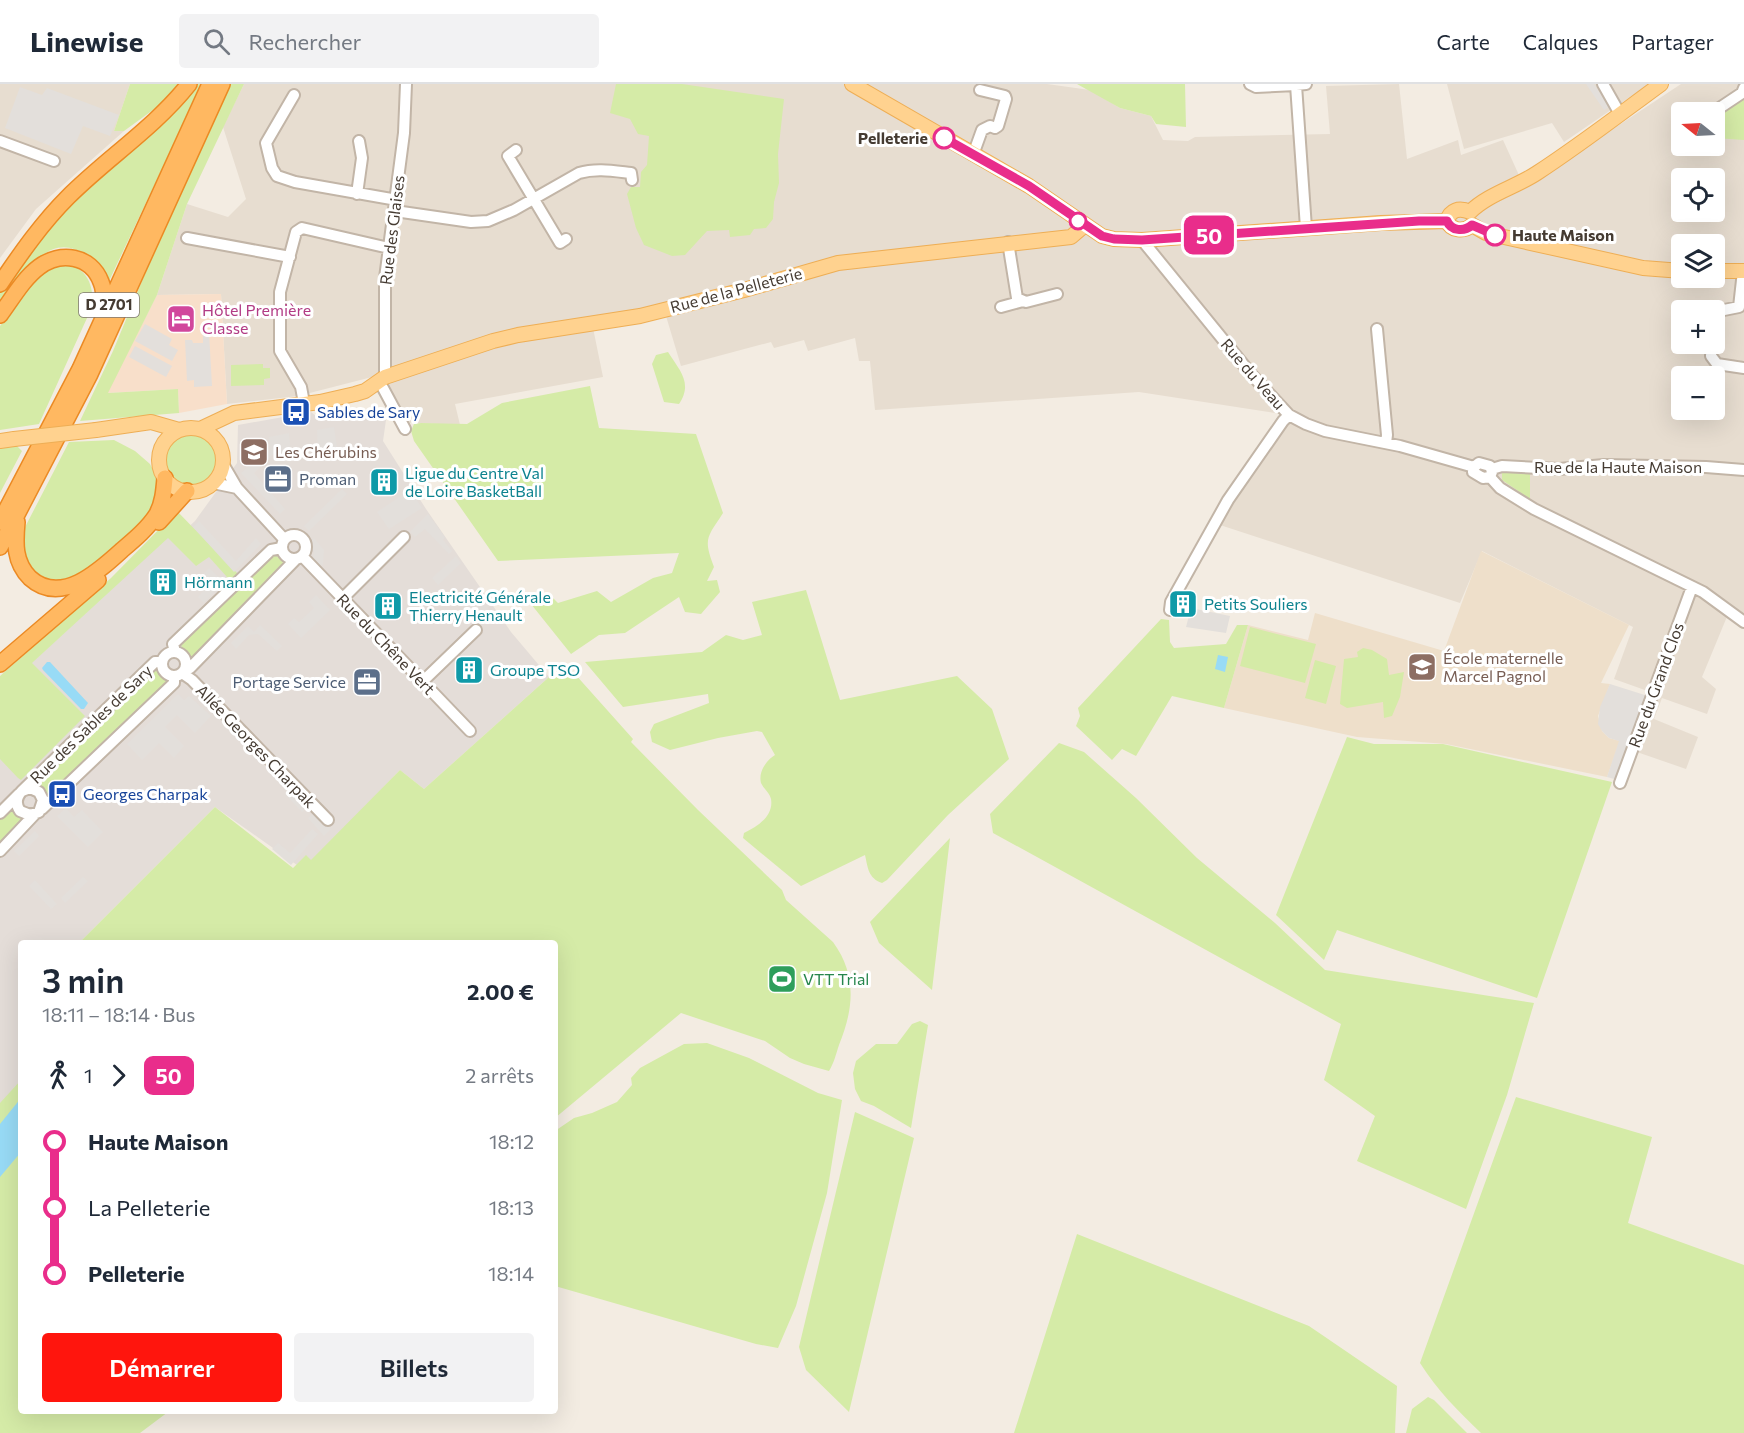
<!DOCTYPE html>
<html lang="fr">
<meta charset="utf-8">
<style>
body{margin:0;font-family:Commissioner,sans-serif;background:#f2f2f3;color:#1f2937;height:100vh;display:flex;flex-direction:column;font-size:22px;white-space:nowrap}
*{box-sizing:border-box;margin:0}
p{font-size:20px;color:#747a83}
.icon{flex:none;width:33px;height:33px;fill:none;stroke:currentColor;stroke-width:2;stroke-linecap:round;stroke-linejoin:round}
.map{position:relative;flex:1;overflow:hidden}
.side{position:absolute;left:18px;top:856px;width:540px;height:474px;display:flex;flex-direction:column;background:#fff;border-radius:6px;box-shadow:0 6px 24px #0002}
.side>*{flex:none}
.badge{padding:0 12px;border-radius:9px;font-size:21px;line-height:39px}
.needle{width:39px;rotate:288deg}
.controls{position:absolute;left:1671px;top:18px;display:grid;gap:12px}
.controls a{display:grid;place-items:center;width:54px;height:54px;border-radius:6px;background:#fff;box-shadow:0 6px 24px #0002;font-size:30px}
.map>.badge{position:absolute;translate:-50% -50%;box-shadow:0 0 0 3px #fff}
.legs{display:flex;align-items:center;gap:9px;height:66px;padding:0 24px;font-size:20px}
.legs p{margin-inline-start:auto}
.summary{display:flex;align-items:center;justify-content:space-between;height:102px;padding:0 24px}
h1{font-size:33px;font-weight:600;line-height:45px}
.button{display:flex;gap:12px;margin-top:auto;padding:12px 24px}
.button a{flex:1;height:69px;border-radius:6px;background:#ff150d;color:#fff;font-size:24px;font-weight:600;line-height:69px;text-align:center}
.button a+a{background:#f2f2f3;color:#1f2937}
ul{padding:0 24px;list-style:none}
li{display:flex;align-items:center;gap:21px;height:66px;font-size:22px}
li i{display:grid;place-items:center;width:9px;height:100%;margin:0 8px;background:currentColor}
li i::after{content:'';width:15px;height:15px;margin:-8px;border:4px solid;border-radius:50%;background:#fff}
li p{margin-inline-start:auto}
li:first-child i{background:linear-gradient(#0000 50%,currentColor 0)}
li:last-child i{background:linear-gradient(currentColor 50%,#0000 0)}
header{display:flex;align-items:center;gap:36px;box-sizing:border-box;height:84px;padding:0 30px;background:#fff;border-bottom:2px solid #e0e1e3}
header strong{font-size:28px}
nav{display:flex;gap:33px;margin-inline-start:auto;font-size:21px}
.search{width:420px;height:54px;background:#f2f2f3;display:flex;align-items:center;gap:15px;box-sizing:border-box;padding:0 21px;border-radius:6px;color:#747a83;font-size:22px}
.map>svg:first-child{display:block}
.residential{fill:#e7ddd0;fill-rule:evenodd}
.commercial{fill:#f8dfca}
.industrial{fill:#e4ddd8}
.education{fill:#eedfca}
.green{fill:#d5eba7}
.parking{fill:#e3dfdb}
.water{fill:#98dbf6}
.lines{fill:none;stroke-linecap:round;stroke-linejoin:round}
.minor-casing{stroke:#c2b5a7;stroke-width:14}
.major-casing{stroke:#eeae55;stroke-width:16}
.highway-casing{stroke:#eb8a24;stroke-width:18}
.minor{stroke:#fff;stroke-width:10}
.major{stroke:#ffd28f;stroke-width:14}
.highway{stroke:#ffb861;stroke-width:15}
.major-bridge-casing{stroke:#eeae55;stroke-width:16;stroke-linecap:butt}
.major-bridge{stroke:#ffd28f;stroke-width:14}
.line-1-casing{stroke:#fff;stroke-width:14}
.line-1{stroke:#e92d8b;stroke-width:9}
.stop-1-dot{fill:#fff;stroke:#e92d8b;stroke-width:3}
.labels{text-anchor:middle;stroke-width:6;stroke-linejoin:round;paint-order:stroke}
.shield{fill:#fff;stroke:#7d7670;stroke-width:1.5}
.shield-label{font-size:15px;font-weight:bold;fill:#453b32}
.stop-label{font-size:16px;font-weight:bold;fill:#453b32;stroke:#fff;text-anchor:end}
.street-label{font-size:16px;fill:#453b32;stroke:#fff}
.hotel-label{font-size:16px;fill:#b23c85;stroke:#fff;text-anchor:start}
.transit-label{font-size:16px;fill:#164399;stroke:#fff;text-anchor:start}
.education-label{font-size:16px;fill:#785e54;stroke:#fff;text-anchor:start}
.culture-label{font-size:16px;fill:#0d838f;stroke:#fff;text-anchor:start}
.service-label{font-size:16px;fill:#4e5e75;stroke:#fff;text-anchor:start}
.leisure-label{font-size:16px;fill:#27864d;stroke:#fff;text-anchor:start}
</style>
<header>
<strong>Linewise</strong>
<div class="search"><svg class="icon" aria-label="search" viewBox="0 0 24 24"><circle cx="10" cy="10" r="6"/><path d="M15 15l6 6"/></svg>Rechercher</div>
<nav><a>Carte</a><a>Calques</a><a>Partager</a></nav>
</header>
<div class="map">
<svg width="1744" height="1349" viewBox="0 0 1744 1349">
<rect width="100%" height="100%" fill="#f3ece2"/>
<path class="residential" d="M0,0h130l-16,47h10l-88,78 -36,49z
M244,0h803l43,6 30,18 31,8 12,24 25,1 7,-4 135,-3 -4,-48 73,-2 8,75 51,-19 3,15 42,-15 20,44 81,-49 77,-51h63v532l-13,-9 -29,70 14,12 -9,25 -45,-16 -8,21 44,18 -12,32 -52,-18 22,-57 -42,-15 19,-52 -4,-2 -147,-74 -22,52 -240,-78 68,-110 -149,-23 -264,18 -5,-49h-11l-4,-23 -47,13 -4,-11 -30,8 -3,-6 -90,24 -18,-60 -72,12 12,59 -148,27 5,21 -66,-3 -22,-45 -74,19 -71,8 -6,-110 -64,1 30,-91 41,13 18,-18 -23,-72zM1682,28h32v34h-32zM1682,94h32v34h-32zM1682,160h32v34h-32zM1682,226h32v34h-32zM1682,292h32v34h-32z
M1447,0h202l-85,58 -12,-19 -88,26z"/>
<path class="commercial" d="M221,210l6,110 -48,9 -1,-24 -71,4 50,-98z"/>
<path class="industrial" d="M370,325l12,3 4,8 -3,21 43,68 85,123 38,45 -125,112 -24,-19 -96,100 -89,-63 -136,136 -58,1v232l-21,23v-507l168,-155 13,-3 14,-13 42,-58 1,-38 73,-13 6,5z"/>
<path class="education" d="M1481,467l148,74 -28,58 9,1 -12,32 4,15 7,7 11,3 -13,36 -161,-33 -89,-7 -133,-29 24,-83 60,15 7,-27 129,38z"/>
<path class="green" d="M130,0h48l-10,15 -44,32h-10z
M195,0h7l-93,197c-46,-66 -75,-23 -109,23v-14l55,-74z
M230,0h14l-57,120 -30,91 -49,98 70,-4 1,24 -99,8 33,-70 41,-99z
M616,0h66l102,15 -6,55 1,29 -5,19 -1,17 -7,9 -12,1 -4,6 -20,2 -1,-7 -22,1 -22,24 -13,1 -28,-11 -8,-17 -9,-34 4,-7h9l1,-15 6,-7 2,-29 -11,-2 -8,-15 -20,-6z
M1077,0h108l1,43 -30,-3 -5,-8 -31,-8z
M1744,7v49l-29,-2v-23z
M53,180c29,-2 42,15 39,43l-53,117 -39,6v-104l39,-50z
M668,268c12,19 25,31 11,52l-15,-2 -12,-38 4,-9z
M263,280v4h7v10l-6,1v6l-33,1v-21z
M590,302l9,42 97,6 27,79c-16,25 -20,25 -9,54l-7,14 10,-1 3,12 -19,22 -16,-2 -6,-15 -54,36 -26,2 -28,19 -40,-50 17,-11 10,10 39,-12 14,11 42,-24 19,-5 7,-20 -181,8 -84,-120 -3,-10 3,-7 7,-1 46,1 35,-21z
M165 376a26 26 0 1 1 52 0a26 26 0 1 1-52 0Z
M114,356l21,11 15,13 7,14 1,17 -12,26 -67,56 -24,5 -15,-5 -11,-8 -6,-10 -1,-26 47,-91z
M17,362l5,5 -22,42v-46z
M1502,388l28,2v25l-28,-19z
M177,427l61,63 -16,17 -4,-3 9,-11 -18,-20 -13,9 -28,-28 -136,125 53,53 -64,64 -3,-2 -18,-19v-83l111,-98z
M271,470l10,4 4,9 -87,88 -8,3 -8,-7 -1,-9z
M806,506l34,110 117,-24 35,33 17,50 -61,56 -61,65 -5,3c-14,-5 -14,-15 -17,-28l-64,31 -58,-48 1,-5c13,-6 30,-17 27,-34 -1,-6 -8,-11 -10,-16 -3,-12 6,-23 14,-28l-13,-23 -5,-1 -39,7 -48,12 -18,-8 -2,-10 4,-8 55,-21 -1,-9 -85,13 -38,-45 117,-10 24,-17 17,5 19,-5 -10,-33z
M1161,535l8,1 1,22 4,6 52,-4 11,-19h11l-24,83 -52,-12 -36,60 -14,-7 -10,11 -36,-34 4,-10 -2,-8z
M1250,543l66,17 -11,39 -65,-17z
M1363,564l9,2 15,9 2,16 15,-3 -4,25 -8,19 -8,2 -1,-16 -36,6 -7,-4 4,-45 14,-2 -1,-5z
M1315,576l21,6 -10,38 -21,-6z
M156,580l3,11 13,6 -124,117 -2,-6 -14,-8z
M566,580l67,75 -2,3 67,68 84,80 4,10 47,42c24,33 21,66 6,103 -3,9 -5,18 -10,26l-25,-7 -14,-6 -25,-17 -84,-28 -126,105v-174l-476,-1 136,-136 78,61 13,-13 5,5 89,-90 24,19 125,-112 10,-4z
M1347,653l27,7h69l169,38 -75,216 -200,-68 -13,30 -48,-45z
M1059,659l25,9 52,46 61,60 78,65 50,47 209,33 -27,92 -41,114 -109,-48 18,-45 -51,-36 17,-56 -348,-191 -3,-19z
M14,716l15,18 -29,30v-34z
M950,754l-18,152 -53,-47 -9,-21z
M920,937l8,4 -17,103 -37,-22 -13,-5 -6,-12 -2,-16 3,-12 20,-17h21l15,-20z
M707,959l42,15 69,35 24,7 -15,93 -31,113 -18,42 -22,-4 -201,-58v-155l19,-13 18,-5 25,-11 15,-17 -1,-7 9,-10 44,-24z
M21,996v332h147l-28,21h-140v-330z
M1516,1013l136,40 -24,86 116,42v168h-263c-23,-22 -44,-43 -61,-70z
M855,1028l59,26 -65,274 -43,-42 -7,-23z
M1077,1150l232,92 88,60 -2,47h-381z
M1428,1313l6,3 33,33h-61l6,-24z"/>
<path class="parking" d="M1586,0h8l15,23 -5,3z
M20,3l22,8 5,-7 72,27 -9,21 -27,-10 -12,28 -66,-26z
M145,240l27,15 -3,6 9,5 -6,11 -37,-20z
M209,248l3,54 -18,1v-7l-7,1 -2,-41h7l1,3h10v-10z
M135,262l37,20 -6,11 -37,-20z
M334,343l3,21h-7v5l-12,1 -1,-24z
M289,349l2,20 -16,-1 -21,21 31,36 -5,5 -39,-41 29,-24 -1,-12z
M342,405l5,5 -38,37 -5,-5z
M410,406l12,18 -33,21 -12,-17z
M428,430l17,23 -2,3 9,11 -3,3 -24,-25 -10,8 -5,-5z
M199,437l37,40 20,-23 5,6 -27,28 -41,-45z
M314,454l10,12 -1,15 -8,-1 -2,-7 1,-5 -5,-9z
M456,472l5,7 -23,22 -6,-7z
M209,484l15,14 -20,21 -6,-6 6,-7 -8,-8z
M316,511l14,15 -29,28 -13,-14 6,-6 5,4 15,-14 -5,-6z
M480,511l10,10 -2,3 4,5 -10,10 -16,-14z
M1191,524l39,8 -4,17 -40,-6z
M260,541l22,21 -5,5 -19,-17 -9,1 -13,14 -5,-6 17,-17 6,6z
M1610,600l41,13 -30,84 -14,-4 12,-36 -10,-3 -7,-7 -4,-7 2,-17z
M178,610l6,6 5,-4 22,20 -16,17 -18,-18 -12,12 19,19 -10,12 -15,-15 -17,17 -15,-16z
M292,704l17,18 -7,6 -17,-18z
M66,724l8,9 8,-7 21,22 -15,15 -31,-31z
M315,728l16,17 -7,7 -16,-18z
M312,745l6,5 -27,31 -19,-16 6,-6 12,10z
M35,747l4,5 -20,20 -5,-5z
M83,793l5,4 -23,22 -4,-5z
M35,796l22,24 -6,5 -22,-23z"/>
<path class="water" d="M1218,571l10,2 -3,15 -10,-3z
M47,578h3l38,41 -4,6h-3l-38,-39 -1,-2z
M21,1014v54l-21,25v-53z"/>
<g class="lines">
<g class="minor-casing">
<path id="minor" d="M1250,0l6,3 40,-2
M1306,0l-10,1 10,143
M1603,0l17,30
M294,11l-28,48 6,25 5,8 18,6 102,18
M1715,27l27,-18 2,-5
M0,57l54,20
M516,66l-8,6 52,87 6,-4
M973,71l9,-25 8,-4 5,2 3,-2 8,-27 -1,-3 -25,-6
M357,110l5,-36 -3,-17
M395,127l76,11 17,-1 26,-11 65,-37c17,-5 34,-2 52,0l1,7
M187,154l103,19
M1142,156l109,134 38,41 17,9 19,7 75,15 74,21
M1008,158l9,56 9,4 31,-8
M1001,223l22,-6
M1714,228l25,-5 4,-36
M1377,245l10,106 -1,8
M1712,260l-1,12 6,8 27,4
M385,293v-99l19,-145 2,-49
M383,304l22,41
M304,319l-3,-16 -21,-36v-59l16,-60 6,-4 87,20
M1479,379l11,3 2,6 -2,5 -7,1 -10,-6 1,-5z
M223,380l14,24 47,51
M1492,385l10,-3 57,3 45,-4 102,2 38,3
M1490,393l10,11 34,21 169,83 41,30
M213,399l24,5
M282 463a12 12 0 1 1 24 0a12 12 0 1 1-24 0Z
M302,472l168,175
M342,515l62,-62
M1170,526l1,-8 57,-102 55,-79 6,-6
M162 580a12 12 0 1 1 24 0a12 12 0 1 1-24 0Z
M175,568l-2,-8 98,-94 11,-2
M186,581l4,3 105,-108
M182,589l10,7 136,140
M422,598l54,-52
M1620,699l72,-196
M22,707l8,-3 9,4 4,8 -4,12 -9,3 -10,-4c-5,-7 -4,-14 2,-20l133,-129h6
M42,725l132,-126v-6
M0,729l19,-19
M0,767l34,-36"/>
</g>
<g class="major-casing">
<path id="major" d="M852,0l177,102 73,50 12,3 28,1 239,-17 66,-2
M1470,128c18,-18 46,-25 67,-39 43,-28 83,-59 124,-89
M1447,137c3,-11 12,-14 23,-9
M1447,137c4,10 17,11 25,4
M1472,141l14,8 157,35 39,3
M1714,187h30
M159 376a32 32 0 1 1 64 0a32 32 0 1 1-64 0Z
M200,345l34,-16 86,-11 35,-8 10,-3 20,-14 108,-36 25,-6 122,-19 104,-26 94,-27 233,-26 14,-12
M96,346l55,-8 28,8
M0,357l14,-2"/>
</g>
<g class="highway-casing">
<path id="highway" d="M0,200c21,-31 42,-61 68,-87 39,-39 86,-69 121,-113
M0,231c12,-16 23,-36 39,-48 21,-16 52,-12 62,15 4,9 3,19 3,28
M0,438l80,-153 130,-285
M17,438c-2,21 -3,40 13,56 31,28 69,-7 92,-28 13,-11 26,-22 35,-36 6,-11 7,-24 8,-36
M159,438l28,-31
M0,463l90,-173 132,-290
M0,580l98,-84"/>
</g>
<use href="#minor" class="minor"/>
<use href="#major" class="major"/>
<use href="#highway" class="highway"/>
<g class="major-bridge-casing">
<path id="major-bridge" d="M14,355l82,-9"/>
</g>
<use href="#major-bridge" class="major-bridge"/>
</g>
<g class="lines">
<g class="line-1-casing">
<path id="line-1" d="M944,54l85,48 73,50 12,3 28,1 277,-19h28c4,10 17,11 25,4l23,10"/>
</g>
<use href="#line-1" class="line-1"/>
</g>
<defs>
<g id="hotel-square" transform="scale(1.5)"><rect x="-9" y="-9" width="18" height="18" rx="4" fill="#d1479c" stroke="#fff"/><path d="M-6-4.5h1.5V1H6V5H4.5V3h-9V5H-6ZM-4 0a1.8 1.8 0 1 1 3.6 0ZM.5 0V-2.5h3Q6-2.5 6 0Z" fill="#fff"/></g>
<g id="bus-square" transform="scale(1.5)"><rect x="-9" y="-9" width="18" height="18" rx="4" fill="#1a4fb4" stroke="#fff"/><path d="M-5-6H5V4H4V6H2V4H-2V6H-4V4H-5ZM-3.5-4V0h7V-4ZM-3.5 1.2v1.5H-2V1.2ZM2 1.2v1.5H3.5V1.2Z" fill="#fff"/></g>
<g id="school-square" transform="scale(1.5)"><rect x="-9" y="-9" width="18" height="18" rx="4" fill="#8d6e63" stroke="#fff"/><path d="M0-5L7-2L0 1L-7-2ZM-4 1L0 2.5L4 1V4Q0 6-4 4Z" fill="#fff"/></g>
<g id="office-square" transform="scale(1.5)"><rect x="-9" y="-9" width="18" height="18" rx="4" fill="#5c6f8a" stroke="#fff"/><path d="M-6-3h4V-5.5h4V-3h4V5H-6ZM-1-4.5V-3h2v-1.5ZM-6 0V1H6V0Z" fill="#fff"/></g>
<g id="building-square" transform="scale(1.5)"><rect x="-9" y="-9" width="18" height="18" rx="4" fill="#0f9aa8" stroke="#fff"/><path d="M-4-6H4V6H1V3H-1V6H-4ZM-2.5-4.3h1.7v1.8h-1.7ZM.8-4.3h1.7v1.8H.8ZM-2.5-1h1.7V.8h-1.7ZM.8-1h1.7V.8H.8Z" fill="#fff"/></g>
<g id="stadium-square" transform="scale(1.5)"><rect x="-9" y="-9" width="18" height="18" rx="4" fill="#2e9e5b" stroke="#fff"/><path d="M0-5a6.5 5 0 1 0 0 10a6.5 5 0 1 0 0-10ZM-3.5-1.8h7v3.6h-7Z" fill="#fff"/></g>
</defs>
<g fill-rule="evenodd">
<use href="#hotel-square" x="181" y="235"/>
<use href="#bus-square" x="296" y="328"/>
<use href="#school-square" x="254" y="368"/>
<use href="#office-square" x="278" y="395"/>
<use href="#building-square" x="384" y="398"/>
<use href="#building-square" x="163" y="498"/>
<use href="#building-square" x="1183" y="520"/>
<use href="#building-square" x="388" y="522"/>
<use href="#school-square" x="1422" y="583"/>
<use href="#building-square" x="469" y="586"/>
<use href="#office-square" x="367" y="598"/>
<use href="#bus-square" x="62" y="710"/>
<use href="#stadium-square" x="782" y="895"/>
</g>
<g class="stop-1-dot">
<circle cx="944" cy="54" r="10"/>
<circle cx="1078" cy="137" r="8"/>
<circle cx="1495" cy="151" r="10"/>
</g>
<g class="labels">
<rect class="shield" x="79" y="209" width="60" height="24" rx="4.5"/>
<g class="shield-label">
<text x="109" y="226">D 2701</text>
</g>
<g class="stop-label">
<text x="928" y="60">Pelleterie</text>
<text x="1512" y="157" text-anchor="start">Haute Maison</text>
</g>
<g class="street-label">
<text transform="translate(392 146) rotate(-83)" y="6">Rue des Glaises</text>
<text transform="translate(736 206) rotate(-15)" y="6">Rue de la Pelleterie</text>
<text transform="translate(1253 290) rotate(49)" y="6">Rue du Veau</text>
<text x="1618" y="389">Rue de la Haute Maison</text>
<text transform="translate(386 560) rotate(46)" y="6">Rue du Chêne Vert</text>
<text transform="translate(1656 601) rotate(-70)" y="6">Rue du Grand Clos</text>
<text transform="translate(91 640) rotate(-44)" y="6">Rue des Sables de Sary</text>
<text transform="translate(256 662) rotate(46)" y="6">Allée Georges Charpak</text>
</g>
<g class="hotel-label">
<text x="202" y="232">Hôtel Première<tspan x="202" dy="18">Classe</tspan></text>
</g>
<g class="transit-label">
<text x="317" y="334">Sables de Sary</text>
<text x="83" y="716">Georges Charpak</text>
</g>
<g class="education-label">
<text x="275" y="374">Les Chérubins</text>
<text x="1443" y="580">École maternelle<tspan x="1443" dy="18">Marcel Pagnol</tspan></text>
</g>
<g class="culture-label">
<text x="405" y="395">Ligue du Centre Val<tspan x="405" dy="18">de Loire BasketBall</tspan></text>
<text x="184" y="504">Hörmann</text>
<text x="409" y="519">Electricité Générale<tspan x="409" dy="18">Thierry Henault</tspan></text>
<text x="1204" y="526">Petits Souliers</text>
<text x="490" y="592">Groupe TSO</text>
</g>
<g class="service-label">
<text x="299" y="401">Proman</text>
<text x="346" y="604" text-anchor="end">Portage Service</text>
</g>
<g class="leisure-label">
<text x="803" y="901">VTT Trial</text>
</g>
</g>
</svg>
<div class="controls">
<a><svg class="needle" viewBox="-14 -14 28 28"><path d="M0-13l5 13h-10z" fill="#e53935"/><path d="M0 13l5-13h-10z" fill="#747a83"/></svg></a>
<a><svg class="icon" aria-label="locate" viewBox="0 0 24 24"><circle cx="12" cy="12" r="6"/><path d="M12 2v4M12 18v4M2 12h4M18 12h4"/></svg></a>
<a><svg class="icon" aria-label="layers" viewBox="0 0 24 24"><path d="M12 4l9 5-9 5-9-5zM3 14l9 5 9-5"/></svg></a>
<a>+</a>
<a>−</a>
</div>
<b class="badge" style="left:1209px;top:151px;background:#e92d8b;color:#fff">50</b>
<section class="side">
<div class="summary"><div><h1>3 min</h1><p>18:11 – 18:14 · Bus</p></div><b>2.00 €</b></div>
<div class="legs"><svg class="icon" aria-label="walk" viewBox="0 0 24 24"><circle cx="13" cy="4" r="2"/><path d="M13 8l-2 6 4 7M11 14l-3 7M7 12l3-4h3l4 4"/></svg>1<svg class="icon" aria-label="forward" viewBox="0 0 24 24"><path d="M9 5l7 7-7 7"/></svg><b class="badge" style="background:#e92d8b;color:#fff">50</b><p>2 arrêts</p></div>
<ul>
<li><i style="color:#e92d8b"></i><b>Haute Maison</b><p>18:12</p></li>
<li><i style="color:#e92d8b"></i><span>La Pelleterie</span><p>18:13</p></li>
<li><i style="color:#e92d8b"></i><b>Pelleterie</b><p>18:14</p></li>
</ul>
<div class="button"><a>Démarrer</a><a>Billets</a></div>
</section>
</div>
